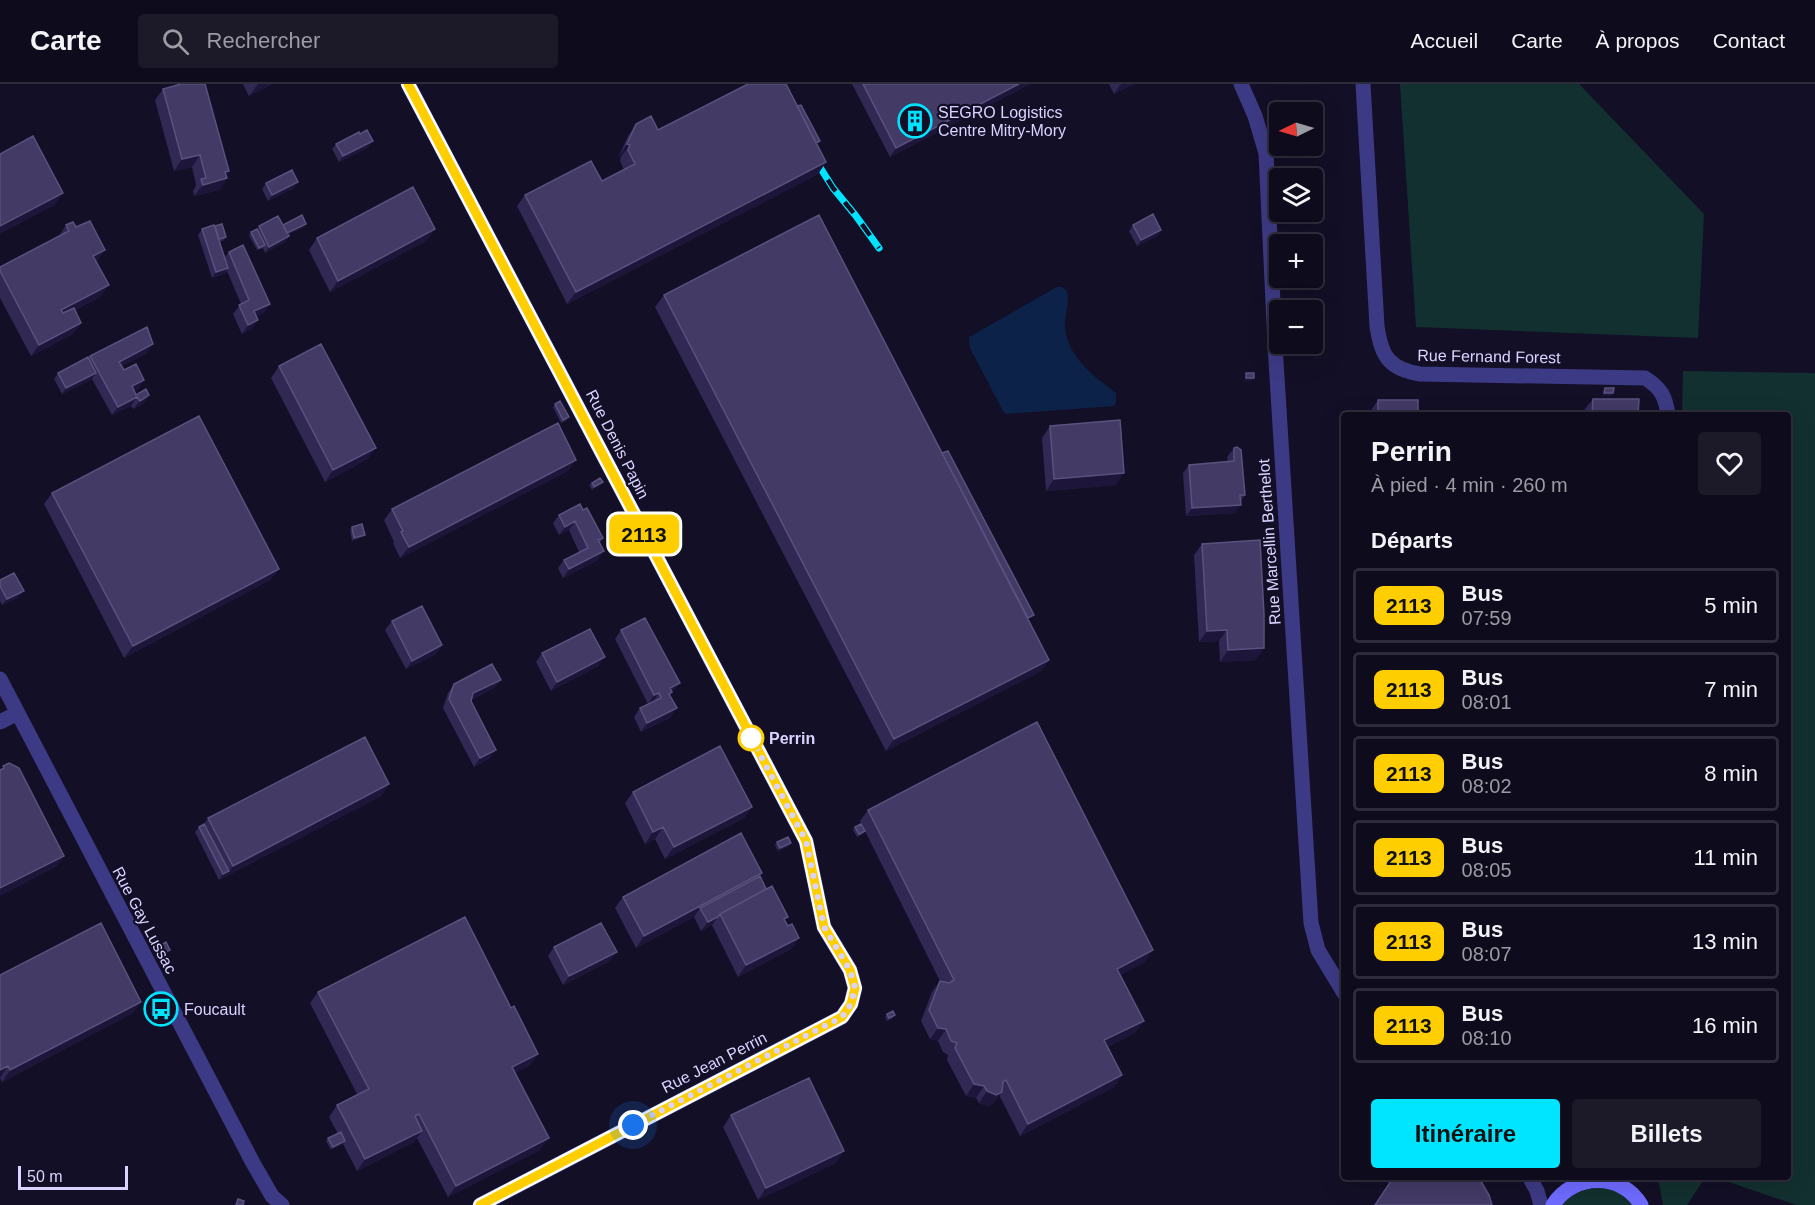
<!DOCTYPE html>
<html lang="fr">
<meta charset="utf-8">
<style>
body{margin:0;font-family:Helvetica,sans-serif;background:#1c1929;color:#f1f3f6;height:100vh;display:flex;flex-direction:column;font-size:22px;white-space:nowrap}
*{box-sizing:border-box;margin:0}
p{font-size:20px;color:#9b9ba3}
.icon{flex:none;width:33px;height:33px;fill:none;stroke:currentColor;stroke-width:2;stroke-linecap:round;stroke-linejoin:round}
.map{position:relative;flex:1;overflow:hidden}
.side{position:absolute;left:1341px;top:328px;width:450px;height:768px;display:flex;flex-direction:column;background:#0e0b1c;border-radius:6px;box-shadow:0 6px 24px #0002,0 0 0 2px #2e2b3b}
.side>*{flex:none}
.badge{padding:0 12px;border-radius:9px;font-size:21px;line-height:39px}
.needle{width:39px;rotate:265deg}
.controls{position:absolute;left:1269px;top:18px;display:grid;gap:12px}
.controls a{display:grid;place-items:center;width:54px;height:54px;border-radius:6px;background:#0e0b1c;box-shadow:0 6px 24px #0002,0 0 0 2px #2e2b3b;font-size:30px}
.scale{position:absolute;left:18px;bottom:15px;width:110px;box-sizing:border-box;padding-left:6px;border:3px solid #d9d4ff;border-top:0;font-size:16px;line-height:21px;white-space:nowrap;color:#d9d4ff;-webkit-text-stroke:4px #130f26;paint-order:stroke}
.you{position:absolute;width:30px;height:30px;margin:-15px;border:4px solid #fff;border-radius:50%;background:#1a73e8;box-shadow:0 0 0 9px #1a73e833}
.map>.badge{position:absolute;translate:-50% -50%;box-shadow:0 0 0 3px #fff}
h2{padding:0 30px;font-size:22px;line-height:54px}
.round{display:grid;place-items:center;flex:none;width:63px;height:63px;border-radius:6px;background:#1c1929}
.head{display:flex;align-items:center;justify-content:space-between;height:102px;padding:0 30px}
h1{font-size:28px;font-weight:800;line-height:45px}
.cta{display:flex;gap:12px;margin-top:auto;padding:12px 30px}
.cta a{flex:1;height:69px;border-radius:6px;background:#00e5ff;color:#111;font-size:24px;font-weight:800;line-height:69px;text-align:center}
.cta a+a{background:#1c1929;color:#f1f3f6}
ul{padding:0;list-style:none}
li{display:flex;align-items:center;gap:18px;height:75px;margin:0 12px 9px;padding:0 18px;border:3px solid #2e2b3b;border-radius:6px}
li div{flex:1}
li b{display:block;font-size:22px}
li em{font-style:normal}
li .badge{min-width:66px;font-weight:700;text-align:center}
header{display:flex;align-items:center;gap:36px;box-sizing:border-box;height:84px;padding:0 30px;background:#0e0b1c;border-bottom:2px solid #2e2b3b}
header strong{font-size:28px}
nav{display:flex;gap:33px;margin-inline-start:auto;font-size:21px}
.search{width:420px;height:54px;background:#1c1929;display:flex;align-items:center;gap:15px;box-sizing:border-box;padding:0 21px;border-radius:6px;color:#9b9ba3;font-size:22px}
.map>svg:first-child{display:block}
.green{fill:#12302f}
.water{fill:#0c2248}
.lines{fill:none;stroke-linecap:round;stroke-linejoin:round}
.minor{stroke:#3d3a85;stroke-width:15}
.tertiary{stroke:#3d3a85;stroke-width:15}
.secondary{stroke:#6f6bff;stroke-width:15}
.rail-casing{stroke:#00e5ff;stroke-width:7}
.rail{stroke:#130f26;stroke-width:4.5;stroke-dasharray:14;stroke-linecap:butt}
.wall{fill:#312854}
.shaded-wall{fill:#1d163a}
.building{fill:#433a66;stroke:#5a527e;stroke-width:1.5}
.line-casing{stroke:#fff;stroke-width:14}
.line{stroke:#fece00;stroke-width:9}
.walk{stroke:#d9d4ff;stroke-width:6;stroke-dasharray:0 10.8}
.stop-dot{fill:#fff;stroke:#fece00;stroke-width:3}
.labels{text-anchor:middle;stroke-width:4.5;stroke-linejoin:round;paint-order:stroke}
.poi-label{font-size:16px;fill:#d9d4ff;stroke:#130f26;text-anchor:start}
.street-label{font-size:16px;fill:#d9d4ff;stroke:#130f26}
.stop-label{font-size:16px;font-weight:bold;fill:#d9d4ff;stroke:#130f26;text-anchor:start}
</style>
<header>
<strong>Carte</strong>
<div class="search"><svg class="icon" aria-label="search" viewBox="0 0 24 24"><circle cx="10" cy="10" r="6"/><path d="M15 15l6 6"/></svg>Rechercher</div>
<nav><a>Accueil</a><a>Carte</a><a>À propos</a><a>Contact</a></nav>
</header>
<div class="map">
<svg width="1815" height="1121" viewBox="0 0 1815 1121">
<rect width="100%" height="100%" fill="#130f26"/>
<path class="green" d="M1400,0h179l125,130 -6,124 -282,-11z
M1683,287l132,2v832h-19l-79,-27h71v-762l-106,-1z
M1658,1094h47l-18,27h-24z
M1604,1103l14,5 15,13h-72c14,-13 24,-17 43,-18z"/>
<path class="water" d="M1057,203h5l5,4c3,12 -3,25 -2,37 4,31 29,48 51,65v10l-2,3 -108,8 -3,-3 -33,-63 -1,-11z"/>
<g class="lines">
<path class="minor" d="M408,0l398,757 18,86 26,43 5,18 -4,16 -9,13 -362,188
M1363,0l14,242c4,30 12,43 43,48l225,4c16,10 21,19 23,38
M0,595l253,484 19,33 10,9
M0,638l18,-9"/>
<path class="tertiary" d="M1241,0l14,32 11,37 9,192 36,578 7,27 26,43
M1530,1094l7,13 4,14"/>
<path class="secondary" d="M1553,1121c20,-32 69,-33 88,0"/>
<g class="rail-casing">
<path id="rail" d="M813,72l20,32 23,28 23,32"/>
</g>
<use href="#rail" class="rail"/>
</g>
<path class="wall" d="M243,0h29l-23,12z
M852,0h178l-140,73z
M1109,0h25l-20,10z
M163,5l66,82 -3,4 1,3 -8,12 -25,6 -1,-5 3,-6 -4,-18 -18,4 -19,-71z
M797,22l23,35 -3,4 9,17 -8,12 -251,130 -50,-98 8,-11 77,-14 22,-11 -4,-9 1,-4 -2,-1 9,-20 8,-12 22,6z
M336,60l33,3 -30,15 -7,-13z
M298,98l-4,6 -26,13 -6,-12 4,-6z
M306,140l-2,3 -16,8 1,1 -4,6 -20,11 -2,-5 -6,2 -8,-15 2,-3 6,-3 2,-3z
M66,141l31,37 3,35 -25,13 6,13 -8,11 -42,22 -31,-58v-31l59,-31z
M1133,141l28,5 -4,6 -20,10 -8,-15z
M202,145l24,8 -2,3 -4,2 5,15 4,-5 35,61 -8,3 -4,13 -10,5 -9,-20 8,-10 -14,-33 -3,3 -12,4 -14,-43z
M435,145l-9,12 -96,51 -21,-42 8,-12z
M664,211l365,326 20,39 -8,11 -155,80 -231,-444z
M147,269l-25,13 2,4 20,10 -6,9 -4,2 2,4h13l-6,9 -10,5 -2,-3 -19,9 -20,-36 -30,15 -8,-15 4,-6 30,-14 2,-3z
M279,282l89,93 -43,23 -54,-104z
M1593,315l45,17h-54v-6z
M1378,316l40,16h-46v-7z
M555,320l12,16 -6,3 -8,-16z
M1050,342l66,59 -70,6 -4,-53z
M1234,364l11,47 -4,6 -6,12 -49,3 -3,-43 6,-8 39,-4 -1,-4z
M568,387l-168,87 -7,-15 1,-1 -10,-22 8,-11z
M603,398l-3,3 -8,5 -3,-5 3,-2z
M52,409l227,76 -9,11 -146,78 -80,-154z
M583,426l20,28 -3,5 -2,17 -35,18 -5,-10 6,-8 15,-8 -10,-22 -10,5 -6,-12 6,-8z
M352,443l13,8 -2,2 -11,4 -2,-11z
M1202,460l54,116 -36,2 -1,-21 -20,1 -5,-87z
M0,496l19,17 -17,8 -2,-4z
M392,537l50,24 -6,9 -30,15 -21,-39z
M621,546l52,62 -3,3 1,22 -30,15 -7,-15 6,-9 8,-4 -33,-65z
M542,569l56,13 -47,25 -15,-29z
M501,596l-7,8 -23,12 19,58 -16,9 -31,-59 5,-15 6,-9z
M389,700l-8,12 -162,84 -24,-48 4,-5 5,-3 4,-6z
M633,708l119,15 -8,11 -79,41 -10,-20 -10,5 -20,-41z
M868,726l277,152 -25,13 16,57 -29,15 15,28 -8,12 -94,49 -21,-41 -6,9 -5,2 -9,-3 -3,-5 -10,-2 -19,-36 1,-5 -5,-3 -5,-11 -8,-2 -9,-18 11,-29 8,-11 -75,-150 -2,3 -6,3 -4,-7 2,-3 6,-3 -1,-3z
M777,758l14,1 -2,3 -11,5 -3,-6z
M760,792l28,50 11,12 -8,11 -53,28 -26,-52 -11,6 -7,-14 -58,31 -21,-40 8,-11z
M161,861l7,8 -5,2 -4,-7z
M554,863l56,14 -47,24 -15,-29z
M0,891l141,27 -8,11 -131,69 -2,-4z
M318,908l193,16 27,46 -8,11 -15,8 25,77 -92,47 -31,-59 -3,4 -57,29 -14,-27 -12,6 -5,-9 2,-3 10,-4 -9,-17 8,-12 20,-11 -47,-91z
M887,930l8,1 -2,3 -6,3 -2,-4z
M731,1031l105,48 -78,37 -35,-73z"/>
<path class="shaded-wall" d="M258,0h14l-23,12z
M1019,0h11l-140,73 6,-9z
M1123,0h11l-20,10 6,-9z
M373,57l-4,6 -30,15 4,-6z
M627,60l3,1 -9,12 -2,-1z
M200,71l-8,12 -18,4 8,-12z
M826,78l-8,12 -251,130 9,-12z
M229,87l-6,8 4,-1 -8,12 -25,6 9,-11 22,-13z
M298,98l-4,6 -26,13 4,-6z
M63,109l-8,12 -55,29v-8z
M306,140l-2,3 -21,11 2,-3z
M435,145l-9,12 -96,51 8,-11z
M1161,146l-4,6 -20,10 4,-6z
M289,152l-4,6 -20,11 4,-6z
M105,166l-8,12 -12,6 8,-12z
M228,184l-4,6 -12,4 4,-6z
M109,201l-9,12 -47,24 8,-11z
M270,220l-6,9 -17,7 7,-9z
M258,236l-6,9 -10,5 6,-9z
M81,239l-8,11 -42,22 8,-11z
M153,260l-6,9 -34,18 6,-9z
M96,289l-4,6 -30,15 4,-6z
M1246,294h8l-2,3h-8z
M144,296l-6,9 -12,6 6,-9z
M1604,309h9l-2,3h-9z
M149,311l-6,9 -10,5 7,-8z
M137,313l-6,9 -19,9 6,-8z
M376,364l-8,11 -43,23 8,-12z
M576,376l-8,11 -168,87 9,-11z
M1124,389l-8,12 -70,6 8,-12z
M603,398l-3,3 -8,5 2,-3z
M1241,421l-6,8 -49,3 6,-8z
M575,437l-6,9 -10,5 6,-8z
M365,451l-2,2 -11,4 2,-3z
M604,467l-6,9 -35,18 6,-9z
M279,485l-9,11 -146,78 9,-12z
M24,507l-5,6 -17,8 5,-6z
M1227,546l-8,11 -20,1 8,-11z
M442,561l-6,9 -30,15 6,-8z
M1264,564l-8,12 -36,2 8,-12z
M605,573l-7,9 -47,25 6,-9z
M1049,576l-8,11 -155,80 8,-12z
M501,596l-7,8 -27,14 6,-9z
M680,599l-7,9 -2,1 -5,8 4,-13z
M659,609l-6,9 -5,2 6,-9z
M677,624l-6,9 -30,15 6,-9z
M496,666l-6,8 -16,9 6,-9z
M389,700l-8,12 -162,84 4,-6 6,-3 4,-5z
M752,723l-8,11 -79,41 9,-12z
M663,743l-8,12 -10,5 8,-12z
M791,759l-2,3 -11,5 2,-3z
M64,772l-8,11 -56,29v-8z
M762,789l-8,12 -54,23 -6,9 -58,31 8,-12z
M718,833l-6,8 -11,6 7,-9z
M799,854l-8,11 -53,28 8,-12z
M1153,866l-8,12 -36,19 8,-12z
M617,868l-7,9 -47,24 6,-9z
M141,918l-8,11 -131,69 8,-12z
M1144,937l-8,11 -40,20 8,-12z
M938,944l8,1 -8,12 -8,-2z
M538,970l-8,11 -26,14 8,-12z
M8,982l-8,12v-8z
M1122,991l-8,12 -94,49 8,-12z
M974,1000l10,2 -8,12 -10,-2z
M987,1007l15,1 -9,12 -5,2 -9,-3z
M422,1047l-8,11 -57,29 8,-12z
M549,1054l-9,12 -92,47 8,-11z
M345,1057l-2,3 -12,6 2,-3z
M844,1067l-8,12 -78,37 8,-12z"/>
<path class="building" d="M181,0h24l24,87 -4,1 2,6 -24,7 -2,-6 5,-1 -6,-23 -18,4 -19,-70z
M748,0h38l40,78 -250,130 -51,-97 66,-34 11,20 33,-17 -7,-14 2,-5 -3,-1 9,-20 15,-8 7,14z
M863,0h156l-123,64z
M801,21l19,36 -4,2 -19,-37z
M367,46l6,11 -30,15 -7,-12 23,-12 1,2z
M33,52l30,57 -63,33v-72z
M292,86l6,12 -26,13 -6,-12z
M413,103l22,42 -97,52 -21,-43z
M1153,130l8,16 -20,10 -8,-15z
M302,131l4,9 -19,9 -4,-8z
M819,131l230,445 -155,79 -230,-444z
M278,132l11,20 -20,11 -10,-21z
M90,137l15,29 -12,6 16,29 -48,25 2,3 11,-5 7,15 -42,22 -39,-74v-4l69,-36 -3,-6 7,-3 3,5z
M222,140l4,13 -7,2 -4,-13z
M214,141l14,43 -12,4 -14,-43z
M257,145l8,16 -6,3 -8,-16z
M243,161l27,59 -16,7 4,9 -10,5 -9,-20 10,-5 -20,-48z
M147,243l6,17 -34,18 5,8 12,-6 8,16 -12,6 4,9 10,-6 3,6 -9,6 -3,-4 -19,10 -28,-51z
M321,260l55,104 -43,22 -54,-104z
M88,273l8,16 -30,15 -8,-15z
M1246,289h8v5h-8z
M1605,304h9l-1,5h-9z
M1593,315h46l-1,17h-46z
M1378,316h40v16h-40z
M560,317l9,16 -6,3 -8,-16z
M199,332l80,153 -146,77 -81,-153z
M1120,336l4,53 -70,6 -4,-53z
M558,339l18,37 -167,87 -8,-15 2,-1 -11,-22z
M1237,363l4,3 4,45h-5l1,10 -49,3 -3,-43 45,-4v-13z
M948,367l86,164 -6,3 -86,-165z
M600,394l3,4 -9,5 -2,-4z
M580,420l3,6 4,-2 16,30 -5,2 6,11 -35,18 -5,-9 24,-12 -13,-27 -10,6 -6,-12z
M362,440l3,11 -11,3 -2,-11z
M1260,456l4,74v34l-36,2 -1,-20 -20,1 -5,-87z
M14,489l10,18 -17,8 -7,-13v-6z
M422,522l20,39 -30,16 -20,-40z
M645,534l35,65 -10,5 2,4 -3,2 8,14 -30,15 -7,-15 21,-10 -2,-5 -5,2 -33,-65z
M590,545l15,28 -48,25 -15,-29z
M492,580l9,16 -28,13 -2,8 25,49 -16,8 -31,-59 5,-15z
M1037,638l116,228 -36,19 27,52 -40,19 18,35 -94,49 -22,-44 -3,2 -1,10 -6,3 -9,-4 -3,-5 -10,-2 -19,-36 2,-5 -6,-2 -5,-12 -8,-1 -9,-18 11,-29 9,2 5,-3 -86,-170z
M365,653l24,47 -156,82 -25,-48z
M720,662l32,61 -78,40 -11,-20 -10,5 -20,-40z
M9,679l10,5 45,88 -64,32v-118l4,-2 -1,-2z
M204,740l25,47 -6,3 -24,-47z
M861,740l4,7 -6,3 -4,-7z
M741,749l21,40 -118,63 -21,-39z
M788,753l3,6 -11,5 -3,-6z
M760,792l6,13 -46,25 -2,3 -10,5 -8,-14z
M772,802l16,31 -4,2 4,7 4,-2 7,14 -53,27 -26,-51z
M465,833l46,91 3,-2 24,48 -26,13 37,71 -93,48 -37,-72 -4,2 7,15 -57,28 -28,-54 32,-16 -51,-97z
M101,839l40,79 -131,68 -2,-4 -8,4v-95z
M601,839l16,29 -48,24 -15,-29z
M166,858l4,8 -5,2 -4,-7z
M893,927l2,4 -6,3 -2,-4z
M809,994l35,73 -78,37 -35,-73z
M341,1048l4,9 -12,6 -5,-9z
M1393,1094h53l4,2 1,-2h28l10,17 3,10h-117z
M238,1115l6,2 -1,4h-7z"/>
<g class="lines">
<g class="line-casing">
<path id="line" d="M408,0l398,757 18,86 26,43 5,18 -4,16 -9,13 -362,188"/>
</g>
<use href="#line" class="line"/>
<path class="walk" d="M633,1041l209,-108 9,-13 4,-16 -5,-18 -26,-43 -18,-86 -60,-113 5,10"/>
</g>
<defs>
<g id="building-ring" transform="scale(1.725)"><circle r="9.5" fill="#130f26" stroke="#00e5ff" stroke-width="1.5"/><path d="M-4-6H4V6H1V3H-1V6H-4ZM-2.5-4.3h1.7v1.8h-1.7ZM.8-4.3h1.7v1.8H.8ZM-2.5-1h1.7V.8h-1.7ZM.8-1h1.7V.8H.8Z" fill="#00e5ff"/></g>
<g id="bus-ring" transform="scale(1.725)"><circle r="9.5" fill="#130f26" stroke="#00e5ff" stroke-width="1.5"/><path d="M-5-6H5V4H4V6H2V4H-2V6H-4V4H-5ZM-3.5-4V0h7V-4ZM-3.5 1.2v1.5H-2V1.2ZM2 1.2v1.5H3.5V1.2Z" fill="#00e5ff"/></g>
</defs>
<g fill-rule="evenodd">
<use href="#building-ring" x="915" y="37"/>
<use href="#bus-ring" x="161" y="925"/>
</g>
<circle class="stop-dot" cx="751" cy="654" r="12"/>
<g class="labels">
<g class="poi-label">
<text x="938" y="34">SEGRO Logistics<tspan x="938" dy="18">Centre Mitry-Mory</tspan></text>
<text x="184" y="931">Foucault</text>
</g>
<g class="street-label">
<text transform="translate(1489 272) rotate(1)" y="6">Rue Fernand Forest</text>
<text transform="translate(618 360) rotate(63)" y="6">Rue Denis Papin</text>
<text transform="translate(1269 458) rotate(-94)" y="6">Rue Marcellin Berthelot</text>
<text transform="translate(145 836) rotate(62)" y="6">Rue Gay Lussac</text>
<text transform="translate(714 978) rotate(-27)" y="6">Rue Jean Perrin</text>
</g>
<g class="stop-label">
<text x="769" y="660">Perrin</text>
</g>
</g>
</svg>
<div class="controls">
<a><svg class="needle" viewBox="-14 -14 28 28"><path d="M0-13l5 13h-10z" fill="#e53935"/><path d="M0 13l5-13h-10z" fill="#9b9ba3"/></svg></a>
<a><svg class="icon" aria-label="layers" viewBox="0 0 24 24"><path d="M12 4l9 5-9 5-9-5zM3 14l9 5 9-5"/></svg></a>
<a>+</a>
<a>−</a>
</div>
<div class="scale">50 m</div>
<div class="you" style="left:633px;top:1041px"></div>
<b class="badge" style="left:644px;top:450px;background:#fece00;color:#111">2113</b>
<section class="side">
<div class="head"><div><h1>Perrin</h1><p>À pied · 4 min · 260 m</p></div><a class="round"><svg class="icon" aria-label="heart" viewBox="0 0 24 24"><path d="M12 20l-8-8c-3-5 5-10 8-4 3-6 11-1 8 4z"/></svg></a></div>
<h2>Départs</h2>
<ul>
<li><span class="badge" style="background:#fece00;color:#111">2113</span><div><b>Bus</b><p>07:59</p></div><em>5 min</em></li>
<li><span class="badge" style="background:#fece00;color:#111">2113</span><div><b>Bus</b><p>08:01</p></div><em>7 min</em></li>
<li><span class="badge" style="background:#fece00;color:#111">2113</span><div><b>Bus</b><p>08:02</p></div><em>8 min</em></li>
<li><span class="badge" style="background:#fece00;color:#111">2113</span><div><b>Bus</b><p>08:05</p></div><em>11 min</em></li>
<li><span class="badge" style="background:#fece00;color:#111">2113</span><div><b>Bus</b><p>08:07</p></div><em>13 min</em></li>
<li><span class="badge" style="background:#fece00;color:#111">2113</span><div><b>Bus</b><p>08:10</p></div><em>16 min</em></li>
</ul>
<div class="cta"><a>Itinéraire</a><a>Billets</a></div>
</section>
</div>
